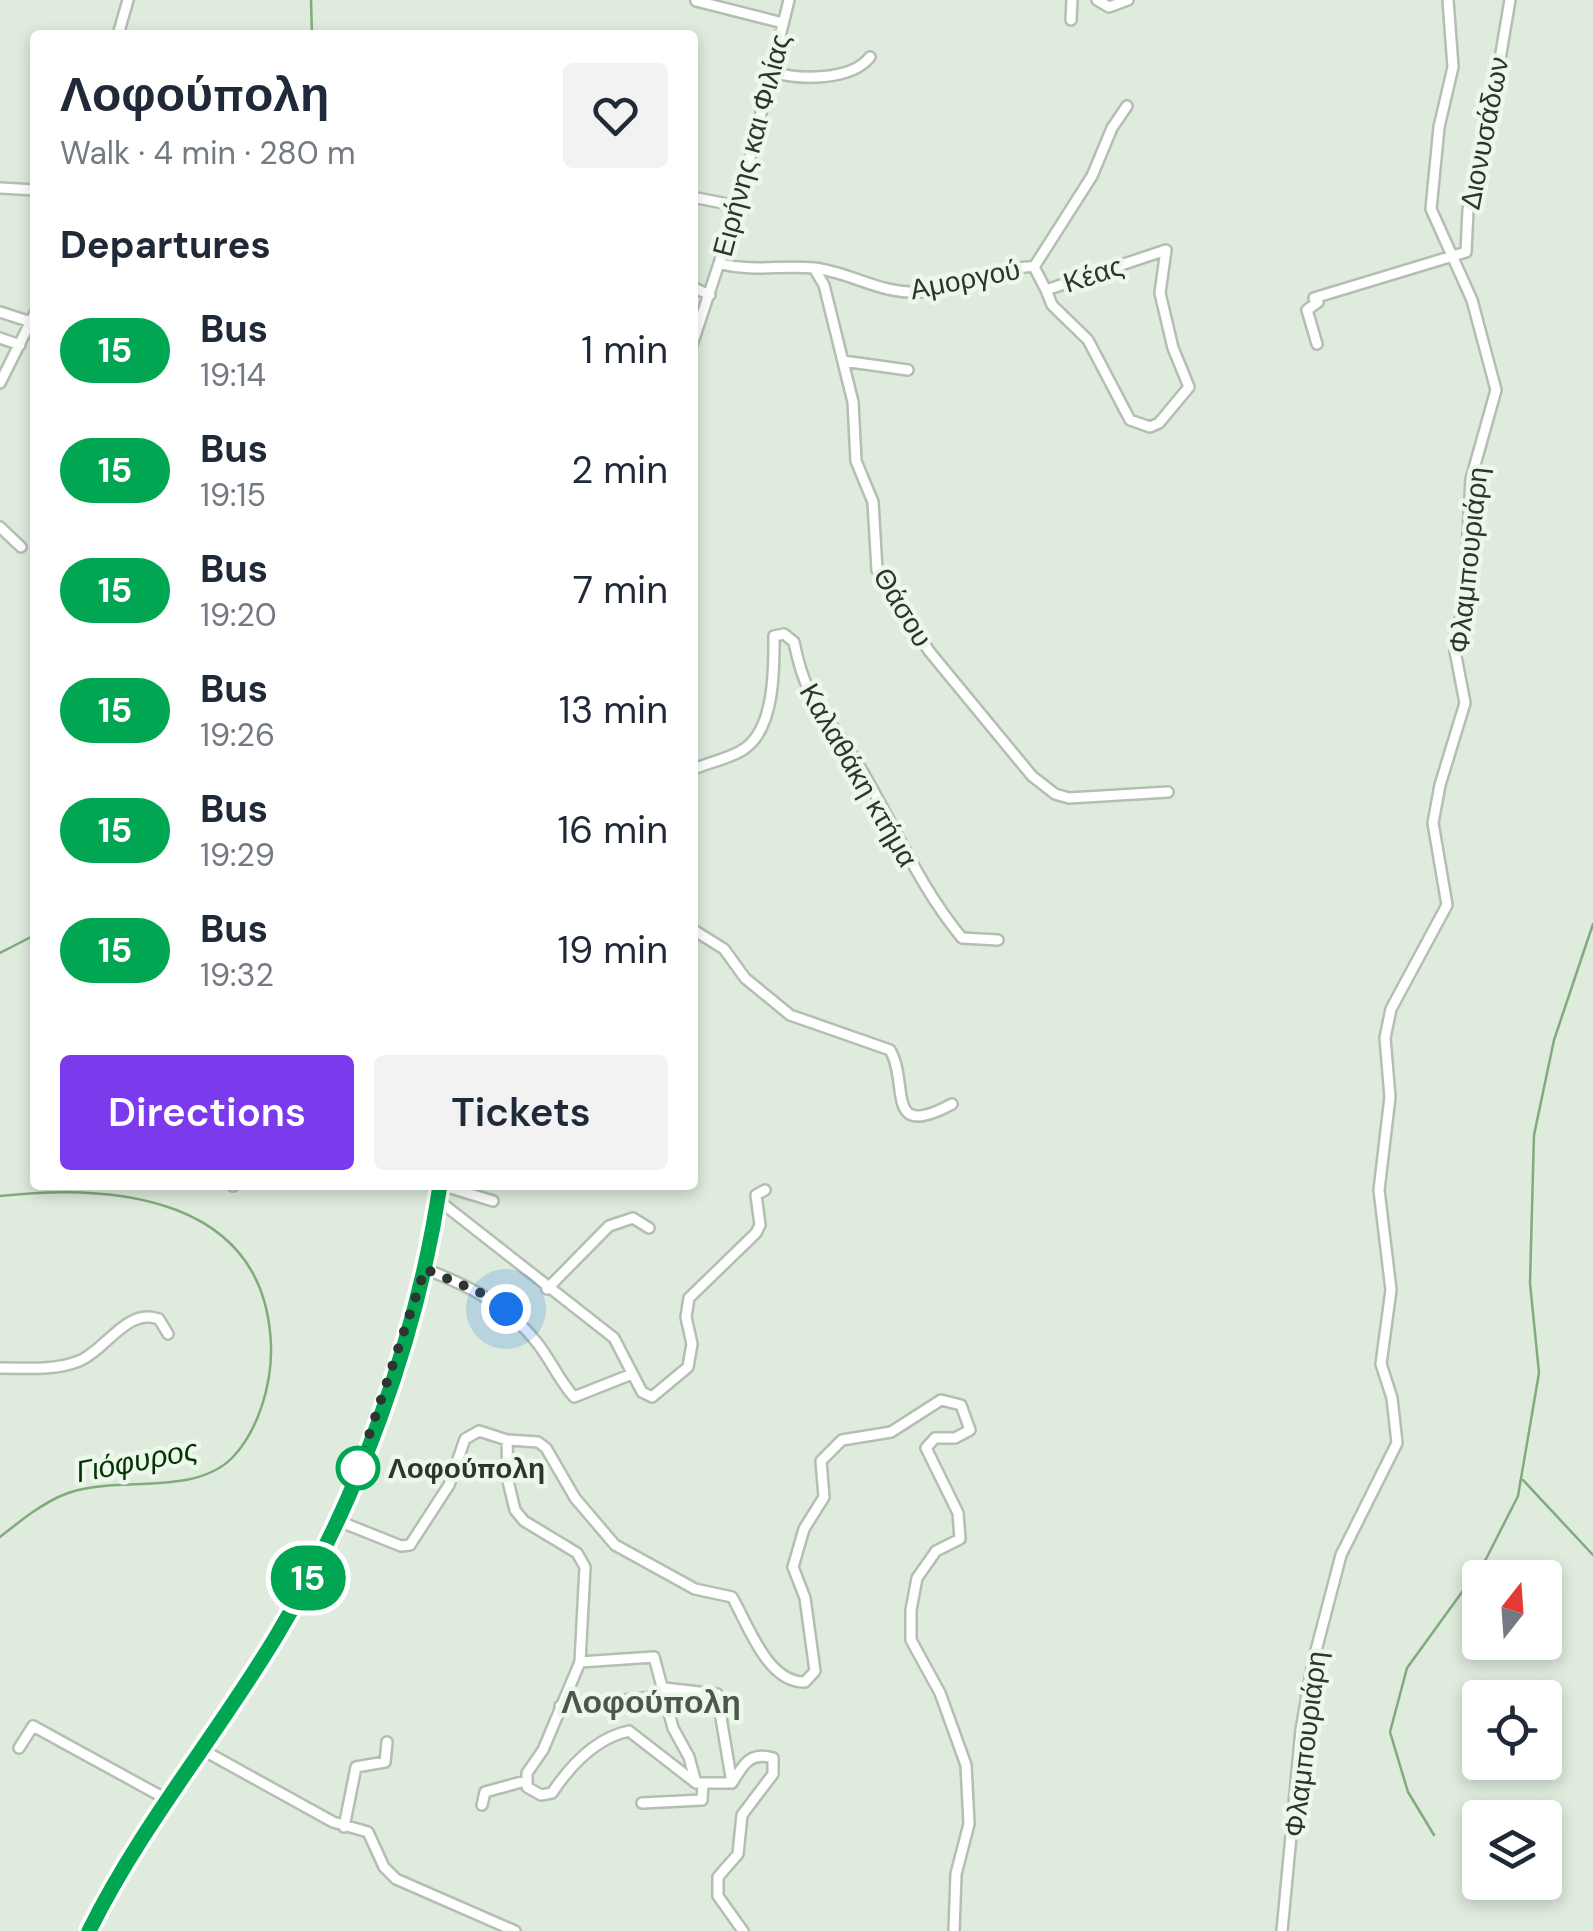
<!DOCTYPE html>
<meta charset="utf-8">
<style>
body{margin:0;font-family:"DM Sans",sans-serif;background:#f2f2f3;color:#1f2937;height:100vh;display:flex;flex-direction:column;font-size:38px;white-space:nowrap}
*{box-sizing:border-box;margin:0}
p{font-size:32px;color:#747a83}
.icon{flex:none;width:55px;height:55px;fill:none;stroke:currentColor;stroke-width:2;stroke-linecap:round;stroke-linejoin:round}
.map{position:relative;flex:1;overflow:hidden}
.sheet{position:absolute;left:30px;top:30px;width:668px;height:1160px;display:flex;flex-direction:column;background:#fff;border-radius:10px;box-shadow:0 5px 15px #0003}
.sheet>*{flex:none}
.badge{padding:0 20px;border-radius:32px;font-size:35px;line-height:65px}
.needle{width:65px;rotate:17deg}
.controls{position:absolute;left:1462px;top:1560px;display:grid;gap:20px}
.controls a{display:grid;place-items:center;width:100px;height:100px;border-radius:10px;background:#fff;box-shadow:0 5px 15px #0003;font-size:50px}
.you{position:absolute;width:50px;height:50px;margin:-25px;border:8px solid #fff;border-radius:50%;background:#1a73e8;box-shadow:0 0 0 15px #1a73e833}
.map>.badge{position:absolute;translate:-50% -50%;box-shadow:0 0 0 5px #fff}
h2{padding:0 30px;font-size:38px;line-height:90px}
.round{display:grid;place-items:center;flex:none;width:105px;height:105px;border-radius:10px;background:#f2f2f3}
.summary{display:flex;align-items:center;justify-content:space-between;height:170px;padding:0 30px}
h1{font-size:48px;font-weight:600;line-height:75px}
.primary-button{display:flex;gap:20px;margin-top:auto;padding:20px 30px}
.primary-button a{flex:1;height:115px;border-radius:10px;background:#7c3aed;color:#fff;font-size:40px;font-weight:600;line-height:115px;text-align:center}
.primary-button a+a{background:#f2f2f3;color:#1f2937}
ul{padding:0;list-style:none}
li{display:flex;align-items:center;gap:30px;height:120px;padding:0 30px}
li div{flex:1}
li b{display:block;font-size:38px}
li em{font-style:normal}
li .badge{min-width:110px;font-weight:700;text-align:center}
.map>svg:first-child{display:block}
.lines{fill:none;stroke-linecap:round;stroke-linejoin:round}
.stream{stroke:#81ab7d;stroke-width:2.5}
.minor-casing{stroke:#b3bfb1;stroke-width:14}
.minor{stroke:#fff;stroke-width:9}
.line-casing{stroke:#fff;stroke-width:22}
.line{stroke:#00a651;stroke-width:15}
.walk{stroke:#2f342f;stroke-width:10;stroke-dasharray:0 18}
.stop-dot{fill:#fff;stroke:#00a651;stroke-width:5}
.labels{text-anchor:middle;stroke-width:9;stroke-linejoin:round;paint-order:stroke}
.street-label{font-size:28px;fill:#2f342f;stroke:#ecf9ea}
.stop-label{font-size:28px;font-weight:bold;fill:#2f342f;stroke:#ecf9ea;text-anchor:start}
.water-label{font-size:30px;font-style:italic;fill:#063305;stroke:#ecf9ea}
.quarter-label{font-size:32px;font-weight:bold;fill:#4d584c;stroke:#ecf9ea}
</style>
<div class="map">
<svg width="1593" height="1931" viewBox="0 0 1593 1931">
<rect width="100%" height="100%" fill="#deebdd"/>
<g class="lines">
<path class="stream" d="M311,0l1,35
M0,953l35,-18
M0,1196c116,-13 266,1 271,150 1,37 -12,84 -39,112 -40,40 -120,16 -169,37 -22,9 -44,27 -63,42
M1523,1480l70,75
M1434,1835l-26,-43 -18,-60 17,-64 79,-109 32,-63 21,-123 -9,-90 4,-148 20,-95 39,-116"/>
<g class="minor-casing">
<path id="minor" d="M1097,0l12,7 19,-7
M696,1l87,22
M1071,20l1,-20
M118,35l10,-35
M772,72c27,8 79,9 98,-15
M0,188l35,2
M692,197l46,9
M721,264c33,8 60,1 93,4 37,4 67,27 107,24 26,-2 100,-29 113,-25
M1034,267l12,23 120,-40 -6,43 13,55 16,39 -30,36 -9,4 -20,-7 -42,-80 -36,-35 -6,-15
M1034,267l58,-91 20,-48 15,-22
M814,268l10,17 29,117 3,59 17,41 4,68 52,81 103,125 23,18 14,4 99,-6
M692,287l18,8
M0,312l31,10
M0,338l20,7
M1317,344l-10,-34 11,-8 -4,-4 152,-46 2,-42 22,-92 20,-118
M692,345l46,-139 51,-206
M843,361l65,9
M0,383l35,-70
M0,527l21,20
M692,770c16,-8 38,-11 52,-21 31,-21 30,-80 30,-113l10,-2 10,8c13,66 33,70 64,122 35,58 60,121 104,174l36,2
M692,929l32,20 21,29 45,37 100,35c20,34 -7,91 62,54
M233,1185v1
M438,1200l176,138 28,54 10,5 36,-30 4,-23 -6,-27 3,-19 67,-65 4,-8 -4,-30 9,-5
M425,1269c45,17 83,36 113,75 13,17 22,37 36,53l58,-23
M547,1289l62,-63 24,-8 16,10
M0,1368c26,0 54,3 79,-7 27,-11 48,-54 80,-42l9,15
M507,1440l31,2 8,6 29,50 40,47 80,44 37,8c16,27 35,86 73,85l10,-11 -10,-73 -12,-31 11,-38 20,-32 -3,-36 21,-21 49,-8 50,-32 20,5 9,25 -15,8h-20l-9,10 32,65 2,26 -24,12 -19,27 -6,32v30l29,53 26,72 3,59 -13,50 -2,57
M336,1520l65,26 9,-1 39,-60 16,-46 14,-8 28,9 1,41 7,29 9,11 53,32 8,14 -5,95 -37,88 -16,23v14l14,8 11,-2c18,-27 44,-55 77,-62l67,52h36c11,-18 18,-32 41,-25v16l-31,41 -4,39 -20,23v19l25,35
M580,1662l74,-5 19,71 16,29 7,26
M664,1688l53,6 15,89
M560,1706l106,-10
M19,1748l14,-22 135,74
M201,1749l132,73 35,10 16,35 12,12 119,52
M642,1803l60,-3 1,-16
M482,1805l3,-13 40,-11
M344,1827l12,-60 29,-5 2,-20
M89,1931c53,-105 129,-196 188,-296 81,-136 139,-294 164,-450l52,16
M1282,1931l19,-201 12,-68 28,-107 56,-112 -5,-45 -11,-34 10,-74 -12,-100 11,-93 -5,-59 6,-29 56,-104 -14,-82 7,-38 25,-82 -10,-52 10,-61 6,-111 25,-89 -24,-90 -41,-91 8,-82 14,-60 -5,-67"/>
</g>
<use href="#minor" class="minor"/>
</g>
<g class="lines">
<g class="line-casing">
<path id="line" d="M89,1931c52,-105 128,-196 188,-296 81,-135 140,-295 163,-450"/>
</g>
<use href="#line" class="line"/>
<path class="walk" d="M358,1468l67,-199 54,23 27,17"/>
</g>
<circle class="stop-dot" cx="358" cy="1468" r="20"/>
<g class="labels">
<g class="street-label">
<text transform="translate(1484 133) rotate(-79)" y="10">Διονυσάδων</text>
<text transform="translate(751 145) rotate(-75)" y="10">Ειρήνης και Φιλίας</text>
<text transform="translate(1093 274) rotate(-18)" y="10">Κέας</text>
<text transform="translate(965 279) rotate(-11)" y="10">Αμοργού</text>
<text transform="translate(1468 560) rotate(-84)" y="10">Φλαμπουριάρη</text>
<text transform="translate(903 607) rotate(59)" y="10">Θάσου</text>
<text transform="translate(859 775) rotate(60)" y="10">Καλαθάκη κτήμα</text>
<text transform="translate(1305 1744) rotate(-83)" y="10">Φλαμπουριάρη</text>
</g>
<g class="stop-label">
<text x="388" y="1478">Λοφούπολη</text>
</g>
<g class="water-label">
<text transform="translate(137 1461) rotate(-11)" y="10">Γιόφυρος</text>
</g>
<g class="quarter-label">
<text x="651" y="1713">Λοφούπολη</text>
</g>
</g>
</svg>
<div class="controls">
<a><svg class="needle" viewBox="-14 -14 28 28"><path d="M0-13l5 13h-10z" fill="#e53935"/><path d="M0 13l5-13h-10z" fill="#747a83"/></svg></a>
<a><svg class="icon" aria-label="locate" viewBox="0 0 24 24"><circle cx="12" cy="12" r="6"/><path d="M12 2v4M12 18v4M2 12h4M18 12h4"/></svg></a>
<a><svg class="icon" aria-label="layers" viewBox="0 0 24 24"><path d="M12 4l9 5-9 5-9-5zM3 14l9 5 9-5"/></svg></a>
</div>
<div class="you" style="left:506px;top:1309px"></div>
<b class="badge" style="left:308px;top:1578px;background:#00a651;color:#fff">15</b>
<section class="sheet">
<div class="summary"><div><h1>Λοφούπολη</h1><p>Walk · 4 min · 280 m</p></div><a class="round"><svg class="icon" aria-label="heart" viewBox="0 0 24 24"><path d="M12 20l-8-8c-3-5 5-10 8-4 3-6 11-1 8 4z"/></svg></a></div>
<h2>Departures</h2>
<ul>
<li><span class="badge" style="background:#00a651;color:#fff">15</span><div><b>Bus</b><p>19:14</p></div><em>1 min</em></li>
<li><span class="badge" style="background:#00a651;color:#fff">15</span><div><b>Bus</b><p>19:15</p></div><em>2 min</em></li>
<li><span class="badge" style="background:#00a651;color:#fff">15</span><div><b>Bus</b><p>19:20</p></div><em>7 min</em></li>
<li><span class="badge" style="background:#00a651;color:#fff">15</span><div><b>Bus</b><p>19:26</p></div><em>13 min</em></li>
<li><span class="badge" style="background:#00a651;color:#fff">15</span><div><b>Bus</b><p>19:29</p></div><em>16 min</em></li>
<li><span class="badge" style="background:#00a651;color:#fff">15</span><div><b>Bus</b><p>19:32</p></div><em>19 min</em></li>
</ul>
<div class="primary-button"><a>Directions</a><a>Tickets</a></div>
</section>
</div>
